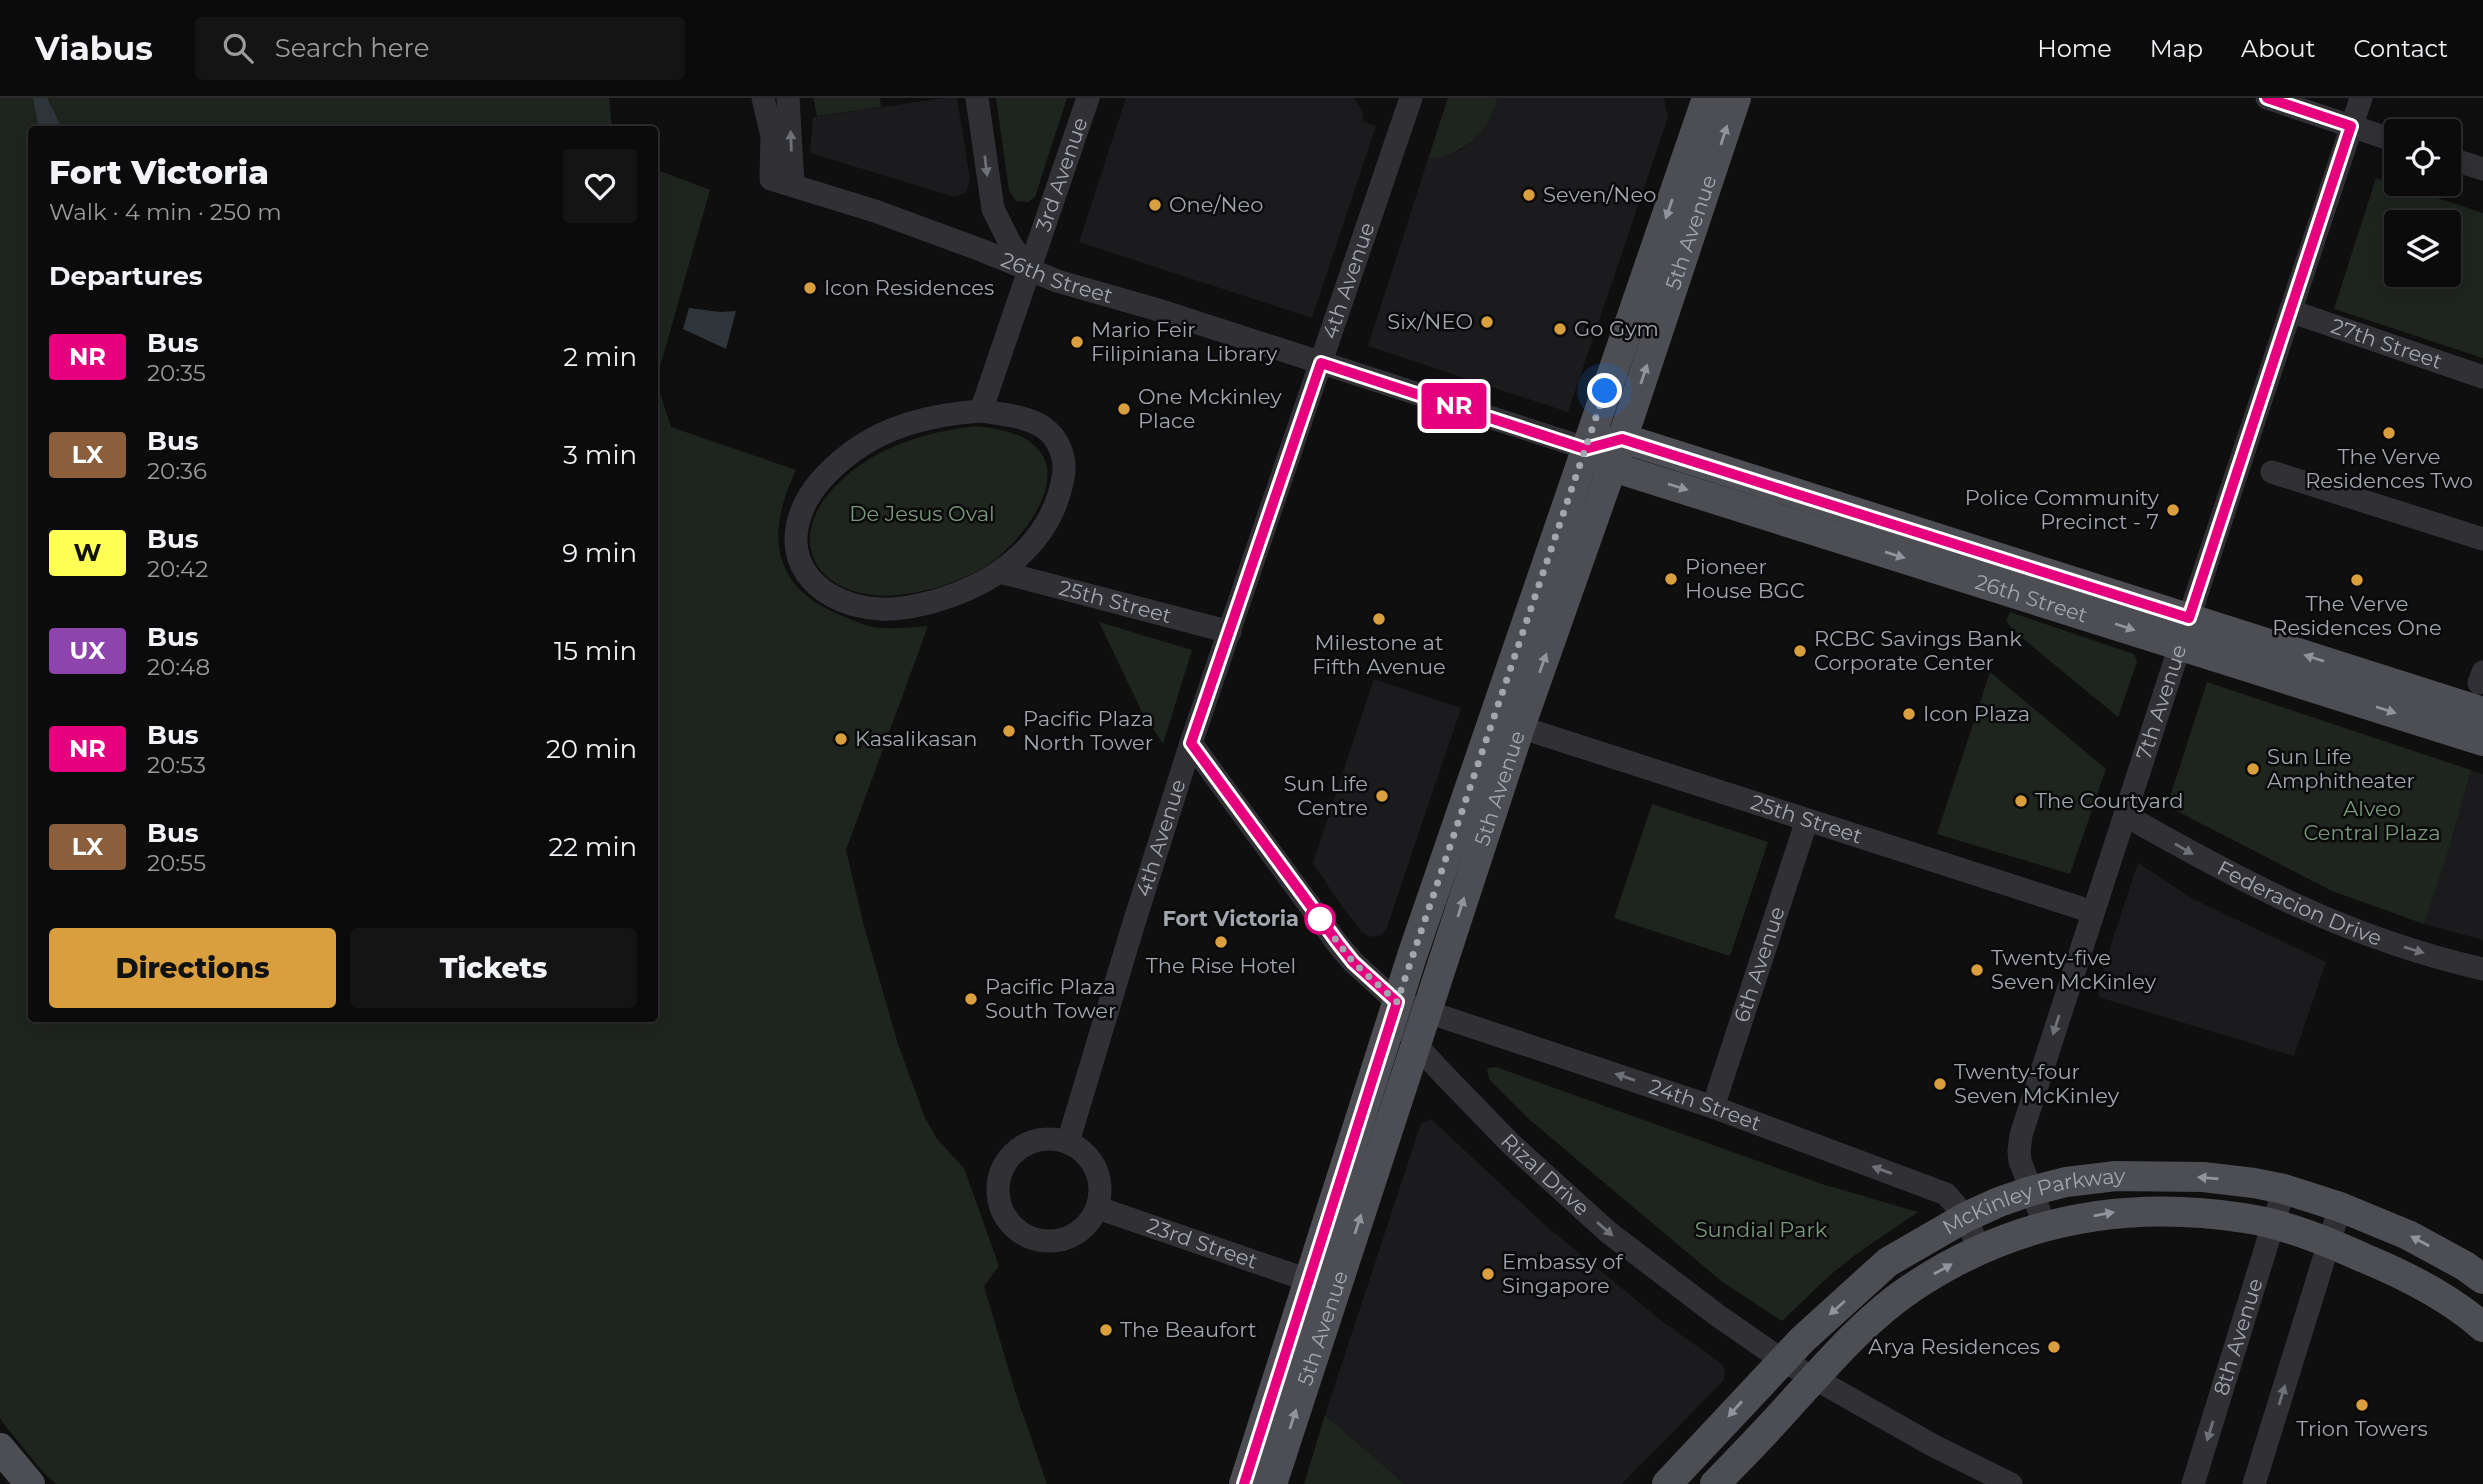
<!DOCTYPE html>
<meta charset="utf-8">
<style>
body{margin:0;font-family:Montserrat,sans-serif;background:#141415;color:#f1f3f6;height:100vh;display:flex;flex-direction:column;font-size:26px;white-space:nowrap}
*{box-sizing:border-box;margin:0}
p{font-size:23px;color:#9a9b9d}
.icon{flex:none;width:38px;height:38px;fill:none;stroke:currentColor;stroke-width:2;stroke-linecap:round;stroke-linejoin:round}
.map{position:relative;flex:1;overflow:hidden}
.sheet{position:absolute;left:28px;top:28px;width:630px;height:896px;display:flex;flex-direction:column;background:#0b0b0c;border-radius:7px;box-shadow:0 7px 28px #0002,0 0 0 2px #2b2b2d}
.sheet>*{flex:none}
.badge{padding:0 14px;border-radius:5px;font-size:24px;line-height:46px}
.fabs{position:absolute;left:2384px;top:21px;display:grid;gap:14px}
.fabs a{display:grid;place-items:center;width:77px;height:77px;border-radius:7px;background:#0b0b0c;box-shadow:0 7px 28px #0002,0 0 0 2px #2b2b2d;font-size:35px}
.you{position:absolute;width:35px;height:35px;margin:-18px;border:5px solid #fff;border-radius:50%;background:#1a73e8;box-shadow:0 0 0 10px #1a73e833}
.map>.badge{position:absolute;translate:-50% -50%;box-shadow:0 0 0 4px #fff}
h2{padding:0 21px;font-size:26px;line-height:63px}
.round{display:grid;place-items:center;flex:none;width:74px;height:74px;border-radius:7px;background:#141415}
.overview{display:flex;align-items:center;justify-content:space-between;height:119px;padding:0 21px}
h1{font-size:33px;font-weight:800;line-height:52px}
.action{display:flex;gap:14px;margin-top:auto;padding:14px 21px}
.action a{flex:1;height:80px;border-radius:7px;background:#d99e3e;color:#111;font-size:28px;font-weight:800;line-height:80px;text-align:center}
.action a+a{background:#141415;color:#f1f3f6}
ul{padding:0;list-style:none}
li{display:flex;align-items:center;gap:21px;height:98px;padding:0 21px}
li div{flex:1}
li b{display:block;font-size:26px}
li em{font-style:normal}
li .badge{min-width:77px;font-weight:700;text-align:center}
header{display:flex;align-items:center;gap:42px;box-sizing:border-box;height:98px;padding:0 35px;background:#0b0b0c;border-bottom:2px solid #2b2b2d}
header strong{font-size:33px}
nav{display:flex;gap:38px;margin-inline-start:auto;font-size:24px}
.search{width:490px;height:63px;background:#141415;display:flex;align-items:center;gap:18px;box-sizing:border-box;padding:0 24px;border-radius:7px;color:#9a9b9d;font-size:26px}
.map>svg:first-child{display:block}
.built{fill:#1b1b1d}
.green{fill:#1e241e;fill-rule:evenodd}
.water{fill:#2e363b}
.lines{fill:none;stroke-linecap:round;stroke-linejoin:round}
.minor{stroke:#313135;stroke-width:23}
.major{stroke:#4d4e53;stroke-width:30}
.oneway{fill:#91949d}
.oneway2{fill:#6f7178}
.line-casing{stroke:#fff;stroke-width:16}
.line{stroke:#e6007e;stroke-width:10}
.walk{stroke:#a2a6af;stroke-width:7;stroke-dasharray:0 12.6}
.poi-dot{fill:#d99e3e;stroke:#0a0a0b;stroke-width:2.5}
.stop-dot{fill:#fff;stroke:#e6007e;stroke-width:3.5}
.labels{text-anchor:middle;stroke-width:5;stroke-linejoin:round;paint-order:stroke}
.street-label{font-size:21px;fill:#a2a6af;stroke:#0a0a0b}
.poi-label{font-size:21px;fill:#a2a6af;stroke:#0a0a0b;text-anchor:start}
.park-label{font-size:21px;fill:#7b987b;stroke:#0a0a0b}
.stop-label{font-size:21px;font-weight:bold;fill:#a2a6af;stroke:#0a0a0b;text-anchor:end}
</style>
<header>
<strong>Viabus</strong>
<div class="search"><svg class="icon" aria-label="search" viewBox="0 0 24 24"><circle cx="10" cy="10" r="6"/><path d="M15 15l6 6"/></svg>Search here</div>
<nav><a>Home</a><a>Map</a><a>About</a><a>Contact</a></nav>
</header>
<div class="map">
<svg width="2483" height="1386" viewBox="0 0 2483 1386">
<rect width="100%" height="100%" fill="#0f0f10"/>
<path class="built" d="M945,0h12l13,81 -4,14 -11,4 -145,-44 3,-36z
M1126,0h228l10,16 -2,7 14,5 -64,192 -233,-76z
M1497,0h167l4,19 -100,295 -200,-66 60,-187 33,-9 16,-13 17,-28z
M1374,581l87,29 -75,222 -5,5 -10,2 -9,-5 -21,-27 -28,-42z
M2471,672l12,4v166l-59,-16 26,-78z
M2138,765l55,36 133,63 -32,94 -196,-59 7,-34z
M1431,1021l115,107 117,96 59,42 3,7 -1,9 -102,104h-217l-80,-69 96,-292z"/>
<path class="green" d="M0,0h609l3,31 -580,1v888h622l1,-849 55,21 -54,191 15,46 125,43c-29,60 -27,115 42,144 14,6 30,14 46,14 15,1 29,-1 44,-2l-82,224 18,76 34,118 27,74 12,21 27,29 35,98 -15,20 31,105 32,93h-991l-13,-12 -40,-49 -3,-5z
M813,0h67l1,9 -64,9z
M996,0h71l-32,99 -7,5 -12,-1 -7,-10z
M1448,0h49c-7,35 -34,57 -69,61z
M2376,80l107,35v145l-149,-49zM2396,124h52v53h-52z
M975,328c22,2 52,7 66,27 24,34 -23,90 -48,108 -26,19 -63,31 -95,34 -84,8 -120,-60 -54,-117 37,-33 83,-46 131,-52z
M2010,514l124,42 3,8 -19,55 -104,-86 -8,-10z
M1099,524l93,28 -29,94 -22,-34z
M1990,574l116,97 -36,105 -133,-40z
M2207,584l264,88 -21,76 -26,78 -92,-33 -165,-85z
M1652,706l116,38 -38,114 -116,-38z
M1496,969l326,117 96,28 -63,43 -26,21 -47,45 -61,-40 -190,-160 -42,-42 -2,-11z
M1325,1317l80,69h-101z"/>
<path class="water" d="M33,0h14l13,26v5h-21z
M689,210l31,4 16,-1 -10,38 -43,-20z"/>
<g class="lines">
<g class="minor">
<path id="s1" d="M763,0l9,38 -1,43 104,32 106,39 76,31 98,28 430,139"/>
<path d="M788,0l5,87"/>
<path d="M977,0l16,111 17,34 19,28"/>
<path d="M2267,0l129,43"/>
<path d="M2448,60l35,11"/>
<path id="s2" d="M2290,213l193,66"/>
<path d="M981,313c20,3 45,5 62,16 16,11 24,32 20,51 -12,67 -69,107 -131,124 -17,4 -34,8 -52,7 -56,-3 -102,-42 -77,-101 10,-23 29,-41 49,-56 37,-28 84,-38 129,-41z"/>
<path id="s3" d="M981,313l107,-313"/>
<path d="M2272,374l211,67"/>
<path id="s4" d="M1000,474l230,60"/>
<path d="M2479,585l4,-11"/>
<path id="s5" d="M1520,629l573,185"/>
<path id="s6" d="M1191,645l146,200 16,19 44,40 19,43 30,32 65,67 97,88 109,83 65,45 152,86 77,38"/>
<path id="s7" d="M2125,717c117,67 225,124 358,154"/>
<path id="s8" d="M1413,909l300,100 233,87 20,23 13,33"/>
<path id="s9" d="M1713,1009l94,-287"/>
<circle cx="1049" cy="1092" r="51"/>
<path id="s10" d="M1068,1044l65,-216 58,-183 220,-645"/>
<path id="s11" d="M1098,1110l210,72"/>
<path id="s12" d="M2045,1128l-25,-65 -1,-10 2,-16 179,-551 161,-486"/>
<path id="s13" d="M2193,1386l91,-295"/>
<path d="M2254,1386l86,-277"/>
</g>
<g class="major">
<path d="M1602,346l20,-5 19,5 842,268"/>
<path id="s14" d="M1597,358l16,11 870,274"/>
<path d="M0,1350l30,36"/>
<path d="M1244,1386l168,-528 295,-858"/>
<path id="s15" d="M1272,1386l248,-757 111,-314 105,-315"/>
<path id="s16" d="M1667,1386l135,-144 86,-78 78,-45 33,-15 32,-11 35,-9 50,-6 87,1 51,6 30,6 56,18 68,28 57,31 18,13"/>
<path d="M1715,1386c27,-28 54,-55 80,-85 35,-38 71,-80 115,-110 102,-69 213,-90 334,-71 41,6 82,23 120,40 41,17 85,39 119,69"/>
</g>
</g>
<defs><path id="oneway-solid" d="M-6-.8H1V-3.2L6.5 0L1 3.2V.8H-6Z" transform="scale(1.75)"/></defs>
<g class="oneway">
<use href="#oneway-solid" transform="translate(1724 37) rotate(-72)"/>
<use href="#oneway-solid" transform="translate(1669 111) rotate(109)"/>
<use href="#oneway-solid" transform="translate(1644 276) rotate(-72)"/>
<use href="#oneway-solid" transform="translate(1678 389) rotate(17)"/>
<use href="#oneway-solid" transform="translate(1895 457) rotate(17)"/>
<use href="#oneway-solid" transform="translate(2125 529) rotate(18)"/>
<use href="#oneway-solid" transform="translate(2314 560) rotate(-162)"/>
<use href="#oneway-solid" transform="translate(1543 565) rotate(-70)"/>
<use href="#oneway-solid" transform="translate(2386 612) rotate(18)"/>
<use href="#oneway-solid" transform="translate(1461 809) rotate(-72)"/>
<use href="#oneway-solid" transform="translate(2208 1080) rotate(-175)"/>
<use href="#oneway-solid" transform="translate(2104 1116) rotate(-10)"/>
<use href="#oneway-solid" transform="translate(1358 1126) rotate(-72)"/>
<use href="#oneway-solid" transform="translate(2420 1143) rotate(-152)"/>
<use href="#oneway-solid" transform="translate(1943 1171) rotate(-29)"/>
<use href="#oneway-solid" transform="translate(1837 1210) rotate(138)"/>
<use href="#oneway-solid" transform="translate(1735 1311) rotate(132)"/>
<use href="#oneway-solid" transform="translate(1293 1321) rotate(-72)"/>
</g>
<g class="oneway2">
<use href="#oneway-solid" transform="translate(791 43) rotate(-92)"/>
<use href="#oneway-solid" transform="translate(986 68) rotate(83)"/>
<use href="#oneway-solid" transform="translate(2184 751) rotate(30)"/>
<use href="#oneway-solid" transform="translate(2414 852) rotate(17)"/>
<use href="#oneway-solid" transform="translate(2056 927) rotate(108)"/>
<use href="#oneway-solid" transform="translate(1625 979) rotate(-161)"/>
<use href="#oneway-solid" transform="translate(1882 1072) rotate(-160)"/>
<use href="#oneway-solid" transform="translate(1605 1131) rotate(41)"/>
<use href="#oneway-solid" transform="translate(2282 1297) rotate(-73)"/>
<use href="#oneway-solid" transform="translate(2210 1333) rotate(107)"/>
</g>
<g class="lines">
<g class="line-casing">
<path id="line" d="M1244,1386l153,-482 -44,-40 -15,-19 -147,-200 130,-380 264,86 37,-10 567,179 162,-492 -84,-28"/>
</g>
<use href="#line" class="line"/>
<path class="walk" d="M1320,821l33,43 44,40 208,-611"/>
</g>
<g class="poi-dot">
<circle cx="1529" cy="97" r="7"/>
<circle cx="1155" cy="107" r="7"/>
<circle cx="810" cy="190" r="7"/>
<circle cx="1487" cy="224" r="7"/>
<circle cx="1560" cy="231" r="7"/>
<circle cx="1077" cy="244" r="7"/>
<circle cx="1124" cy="311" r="7"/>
<circle cx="2389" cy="335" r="7"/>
<circle cx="2173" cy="412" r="7"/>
<circle cx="1671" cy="481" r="7"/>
<circle cx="2357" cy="482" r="7"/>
<circle cx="1379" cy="521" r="7"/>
<circle cx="1800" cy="553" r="7"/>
<circle cx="1909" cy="616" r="7"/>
<circle cx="1009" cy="633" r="7"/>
<circle cx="841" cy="641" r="7"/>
<circle cx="2253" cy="671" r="7"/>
<circle cx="1382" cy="698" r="7"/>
<circle cx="2021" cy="703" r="7"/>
<circle cx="1221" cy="844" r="7"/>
<circle cx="1977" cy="872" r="7"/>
<circle cx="971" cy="901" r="7"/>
<circle cx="1940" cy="986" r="7"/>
<circle cx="1488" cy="1176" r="7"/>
<circle cx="1106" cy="1232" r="7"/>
<circle cx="2054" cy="1249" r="7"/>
<circle cx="2362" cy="1307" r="7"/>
</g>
<circle class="stop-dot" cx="1320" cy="821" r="14"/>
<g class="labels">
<g class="street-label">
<text dy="7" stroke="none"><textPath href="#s3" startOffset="250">3rd Avenue</textPath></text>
<text dy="7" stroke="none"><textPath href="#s15" startOffset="1320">5th Avenue</textPath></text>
<text dy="7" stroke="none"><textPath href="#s1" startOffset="385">26th Street</textPath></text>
<text dy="7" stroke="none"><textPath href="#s10" startOffset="906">4th Avenue</textPath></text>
<text dy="7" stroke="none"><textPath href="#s2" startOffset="102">27th Street</textPath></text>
<text dy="7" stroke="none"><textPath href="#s14" startOffset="458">26th Street</textPath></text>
<text dy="7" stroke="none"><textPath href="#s4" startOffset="119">25th Street</textPath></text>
<text dy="7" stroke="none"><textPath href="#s12" startOffset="551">7th Avenue</textPath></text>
<text dy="7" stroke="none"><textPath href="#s15" startOffset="732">5th Avenue</textPath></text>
<text dy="7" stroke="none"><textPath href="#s5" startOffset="301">25th Street</textPath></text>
<text dy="7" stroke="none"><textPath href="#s10" startOffset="318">4th Avenue</textPath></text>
<text dy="7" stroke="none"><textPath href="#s7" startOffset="196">Federacion Drive</textPath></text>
<text dy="7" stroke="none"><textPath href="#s9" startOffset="150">6th Avenue</textPath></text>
<text dy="7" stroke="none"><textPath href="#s8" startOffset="308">24th Street</textPath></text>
<text dy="7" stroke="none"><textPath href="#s6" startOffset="562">Rizal Drive</textPath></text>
<text dy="7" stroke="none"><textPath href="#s16" startOffset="474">McKinley Parkway</textPath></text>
<text dy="7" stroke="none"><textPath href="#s11" startOffset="110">23rd Street</textPath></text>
<text dy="7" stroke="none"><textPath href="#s15" startOffset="164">5th Avenue</textPath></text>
<text dy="7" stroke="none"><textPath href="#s13" startOffset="154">8th Avenue</textPath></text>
</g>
<g class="poi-label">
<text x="1543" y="104">Seven/Neo</text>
<text x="1169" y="114">One/Neo</text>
<text x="824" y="197">Icon Residences</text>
<text x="1473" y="231" text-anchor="end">Six/NEO</text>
<text x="1574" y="238">Go Gym</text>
<text x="1091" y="239">Mario Feir<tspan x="1091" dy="24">Filipiniana Library</tspan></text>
<text x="1138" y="306">One Mckinley<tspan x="1138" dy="24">Place</tspan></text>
<text x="2389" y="366" text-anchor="middle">The Verve<tspan x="2389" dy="24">Residences Two</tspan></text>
<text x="2159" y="407" text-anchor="end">Police Community<tspan x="2159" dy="24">Precinct - 7</tspan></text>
<text x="1685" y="476">Pioneer<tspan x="1685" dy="24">House BGC</tspan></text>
<text x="2357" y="513" text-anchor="middle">The Verve<tspan x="2357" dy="24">Residences One</tspan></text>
<text x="1814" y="548">RCBC Savings Bank<tspan x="1814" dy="24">Corporate Center</tspan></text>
<text x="1379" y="552" text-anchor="middle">Milestone at<tspan x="1379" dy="24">Fifth Avenue</tspan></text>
<text x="1923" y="623">Icon Plaza</text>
<text x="1023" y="628">Pacific Plaza<tspan x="1023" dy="24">North Tower</tspan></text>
<text x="855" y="648">Kasalikasan</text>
<text x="2267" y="666">Sun Life<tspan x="2267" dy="24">Amphitheater</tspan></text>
<text x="1368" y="693" text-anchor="end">Sun Life<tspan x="1368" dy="24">Centre</tspan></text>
<text x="2035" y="710">The Courtyard</text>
<text x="1991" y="867">Twenty-five<tspan x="1991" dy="24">Seven McKinley</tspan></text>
<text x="1221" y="875" text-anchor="middle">The Rise Hotel</text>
<text x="985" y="896">Pacific Plaza<tspan x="985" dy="24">South Tower</tspan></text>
<text x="1954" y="981">Twenty-four<tspan x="1954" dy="24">Seven McKinley</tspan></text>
<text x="1502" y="1171">Embassy of<tspan x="1502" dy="24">Singapore</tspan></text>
<text x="1120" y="1239">The Beaufort</text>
<text x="2040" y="1256" text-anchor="end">Arya Residences</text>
<text x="2362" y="1338" text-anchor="middle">Trion Towers</text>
</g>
<g class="park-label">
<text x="922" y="423">De Jesus Oval</text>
<text x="2372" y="718">Alveo<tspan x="2372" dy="24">Central Plaza</tspan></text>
<text x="1761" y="1139">Sundial Park</text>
</g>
<g class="stop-label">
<text x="1299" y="828">Fort Victoria</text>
</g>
</g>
</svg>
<div class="fabs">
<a><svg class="icon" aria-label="locate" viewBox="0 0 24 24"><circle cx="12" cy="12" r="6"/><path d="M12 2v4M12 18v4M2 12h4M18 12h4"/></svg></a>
<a><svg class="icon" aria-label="layers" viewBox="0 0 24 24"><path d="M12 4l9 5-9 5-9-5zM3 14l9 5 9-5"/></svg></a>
</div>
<div class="you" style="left:1605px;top:293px"></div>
<b class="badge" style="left:1454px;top:308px;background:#e6007e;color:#fff">NR</b>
<section class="sheet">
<div class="overview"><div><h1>Fort Victoria</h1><p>Walk · 4 min · 250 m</p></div><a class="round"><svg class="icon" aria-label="heart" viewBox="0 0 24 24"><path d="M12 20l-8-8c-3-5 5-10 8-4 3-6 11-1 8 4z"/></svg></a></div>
<h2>Departures</h2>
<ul>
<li><span class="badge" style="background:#e6007e;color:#fff">NR</span><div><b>Bus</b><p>20:35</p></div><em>2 min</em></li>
<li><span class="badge" style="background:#8b5e3c;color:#fff">LX</span><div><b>Bus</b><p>20:36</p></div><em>3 min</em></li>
<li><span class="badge" style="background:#ff5;color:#111">W</span><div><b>Bus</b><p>20:42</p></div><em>9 min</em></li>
<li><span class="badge" style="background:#8e44ad;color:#fff">UX</span><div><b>Bus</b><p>20:48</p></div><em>15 min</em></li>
<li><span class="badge" style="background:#e6007e;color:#fff">NR</span><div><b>Bus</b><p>20:53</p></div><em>20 min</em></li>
<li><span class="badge" style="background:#8b5e3c;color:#fff">LX</span><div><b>Bus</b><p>20:55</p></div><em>22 min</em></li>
</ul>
<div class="action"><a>Directions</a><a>Tickets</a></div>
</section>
</div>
